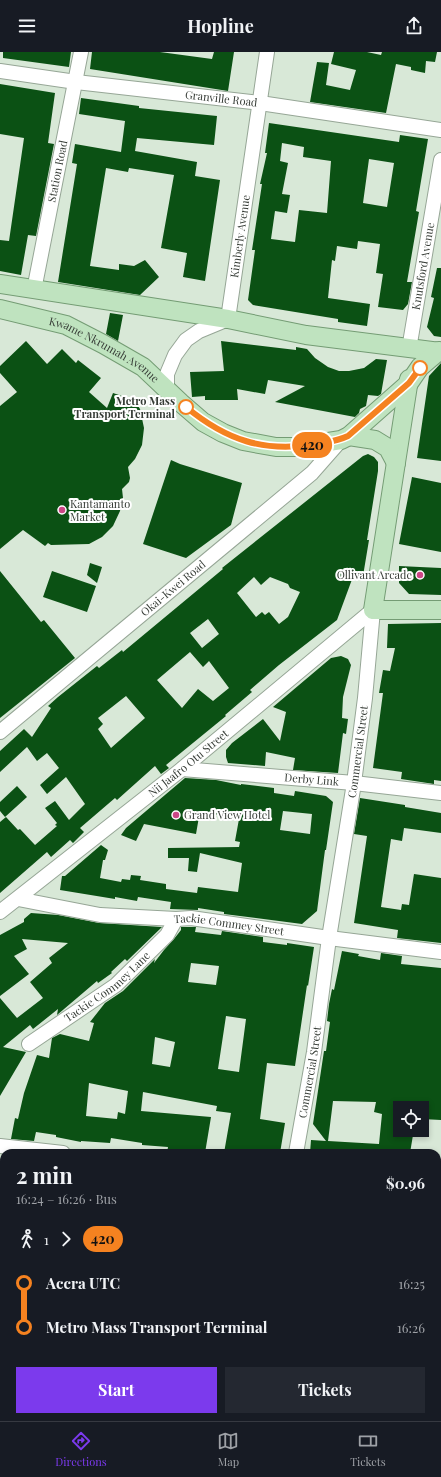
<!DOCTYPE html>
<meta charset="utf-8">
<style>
body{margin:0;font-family:"Playfair Display",serif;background:#242831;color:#f1f3f6;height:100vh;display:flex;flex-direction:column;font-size:15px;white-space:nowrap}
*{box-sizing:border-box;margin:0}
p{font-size:13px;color:#9ea1a6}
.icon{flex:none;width:22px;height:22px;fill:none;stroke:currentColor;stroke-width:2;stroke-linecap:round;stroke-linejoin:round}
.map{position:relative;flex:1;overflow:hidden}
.side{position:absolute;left:0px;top:1097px;width:441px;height:272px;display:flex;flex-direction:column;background:#171b24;border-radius:12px 12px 0 0;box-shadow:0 2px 6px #0003}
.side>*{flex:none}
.badge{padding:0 8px;border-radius:13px;font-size:14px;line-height:26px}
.controls{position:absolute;left:393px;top:1049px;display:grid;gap:8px}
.controls a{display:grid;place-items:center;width:36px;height:36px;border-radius:0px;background:#171b24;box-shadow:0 2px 6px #0003;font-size:20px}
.map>.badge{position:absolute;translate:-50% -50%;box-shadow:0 0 0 2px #fff}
.legs{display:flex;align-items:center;gap:6px;height:44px;padding:0 16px;font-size:13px}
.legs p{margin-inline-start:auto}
.head{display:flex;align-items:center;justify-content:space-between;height:68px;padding:0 16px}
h1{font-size:22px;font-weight:700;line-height:30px}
.button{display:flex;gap:8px;margin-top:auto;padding:8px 16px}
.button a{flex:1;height:46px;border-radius:0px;background:#7c3aed;color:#fff;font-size:16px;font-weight:700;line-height:46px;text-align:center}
.button a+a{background:#242831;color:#f1f3f6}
ul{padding:0 16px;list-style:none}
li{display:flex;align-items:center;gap:14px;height:44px;font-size:15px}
li i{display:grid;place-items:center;width:6px;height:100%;margin:0 5px;background:currentColor}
li i::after{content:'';width:10px;height:10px;margin:-5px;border:3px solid;border-radius:50%;background:#171b24}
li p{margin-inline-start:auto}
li:first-child i{background:linear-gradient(#0000 50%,currentColor 0)}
li:last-child i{background:linear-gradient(currentColor 50%,#0000 0)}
header{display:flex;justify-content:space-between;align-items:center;height:52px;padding:0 16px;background:#171b24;font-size:18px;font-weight:700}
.tabs{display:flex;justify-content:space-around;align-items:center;height:56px;border-top:1px solid #363941;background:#171b24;font-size:11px;color:#9ea1a6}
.tabs a{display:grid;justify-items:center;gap:2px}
.tabs .selected{color:#7c3aed}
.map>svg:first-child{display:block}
.building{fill:#0b5114;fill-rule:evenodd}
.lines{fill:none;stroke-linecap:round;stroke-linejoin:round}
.minor-casing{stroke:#96a696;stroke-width:16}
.major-casing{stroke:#749c74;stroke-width:20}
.minor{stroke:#fff;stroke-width:14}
.major{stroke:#bfe3bf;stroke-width:18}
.line-1-casing{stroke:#fff;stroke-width:9}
.line-1{stroke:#f58220;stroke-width:6}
.stop-1-dot{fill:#fff;stroke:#f58220;stroke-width:2}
.poi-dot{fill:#cc4686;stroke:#fff;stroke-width:1.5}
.labels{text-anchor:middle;stroke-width:4;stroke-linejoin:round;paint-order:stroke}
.street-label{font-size:11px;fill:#363c36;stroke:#fff}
.stop-label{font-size:11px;font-weight:bold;fill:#363c36;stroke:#fff;text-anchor:end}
.poi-label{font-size:11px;fill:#363c36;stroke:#fff;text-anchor:start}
</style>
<header><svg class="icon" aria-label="menu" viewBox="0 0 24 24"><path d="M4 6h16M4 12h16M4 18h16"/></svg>Hopline<svg class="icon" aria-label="share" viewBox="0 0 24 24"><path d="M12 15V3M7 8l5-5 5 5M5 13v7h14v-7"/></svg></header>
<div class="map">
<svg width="441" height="1369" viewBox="0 0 441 1369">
<rect width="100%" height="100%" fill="#d8e8d7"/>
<path class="building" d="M3,0h68l-2,15 -66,-9z
M92,0h68l52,7 2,-7h20l-6,39 -138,-22z
M334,0h33l14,3 1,-3h55l-2,10 -9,-1 -1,12 -14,-3v-3l-15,-3 -10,49 -76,-11 7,-40 12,1 -3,22 24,5 6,-20 -25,-6z
M0,32l55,9 -7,50 6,1 -18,92 -8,-1 -7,40 -21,-4v-31l9,1 15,-103 -24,-4z
M81,46l58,8v2l78,8 -3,29 -77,-7 -2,13 62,11 -2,14 25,4 -15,101 -22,-4 4,-24 -26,-5 13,-73 -45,-7 -1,4 -22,-4 -16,98 29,4v-6l15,2 11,-6 14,17 -19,18 -82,-13 19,-118 -5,-1 3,-19 46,8 4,-31 -46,-7z
M269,71l130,19 1,-7 28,4 -12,72 3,1 -12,70h5l-4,22 -5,6 -25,-3 5,-33 -7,-1 4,-29 -22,-3 -1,8 -20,-3 -2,15 -3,-1 -4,38 42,6 -3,22 -29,-4v-3l-85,-14 -5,-5 7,-50h-3l10,-66h-2l7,-31h-2zM282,91l22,4 -1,10 28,4 -4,52 -28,-3 -4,32 -24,-3 4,-28 12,2 3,-18 -8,-1 6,-31 -8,-2zM369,107l25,4 -7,44 -24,-4z
M437,216h4v69l-7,-1 -7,-9 7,-29 -3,-1z
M110,261l13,2 -5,26 -12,-7z
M26,289l21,23 15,-15 14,14 2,-3 23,18 -12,14 18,16 6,-15 21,7 6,9 4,19 -2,17 -7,14 -7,8 2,11 -1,4 -7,7 1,9 -3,13 -7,15 -11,11 -13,7 -38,1 -3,-2 -3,3 -22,-16 -23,19v-143l17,-14 -17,-19v-7z
M221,289l75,9v-3l11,2 8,9 13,9 11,4h10l15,-3 12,-9 11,1 -6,34 -3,2 -10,-1 -2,11 -6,3 -1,4 -4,4 -80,-15 30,-16 -37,-6 -3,14 -28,-5 1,11h-33v-4l-13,1 -2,-25 34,-1z
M441,311v98l-24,-3 12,-82z
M368,402l6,3 4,5v9l-11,69h2l-6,36 -9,-2 -17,46 -58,45 -29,25 2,2 -27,23 1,1 -60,49 3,3 -8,6 -6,-8 -38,34 -2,-2 -35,30 4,4 -11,11 -3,-3 -19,17 -4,-5 -47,41v-71l6,-5 12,13 2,-1 15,16 22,-19 -2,-1 2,-2 -12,-15 10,-7 14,19 16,-16 -19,-27 -19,17 -7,-9 19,-17 -12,-15 -10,8 -10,-14 -27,25v-21l24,-22 8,8 19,-29 -3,-2 10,-9 39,-31 2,2 23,-18 1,2 100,-83 -1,-1 141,-112zM254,525l7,8 9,-8 18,7 2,4 10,4 -12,25 -9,7 -10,-12 -4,3 -3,-3 -6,5 -19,-24zM208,567l11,15 -17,14 -12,-15zM190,600l13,15 6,-6 20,27 -16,13 -15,-12 -16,19 -25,-28zM126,644l19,22 -34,30 -13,-19 5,-5 -5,-6z
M171,408l9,4 62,19 -11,42 -45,33 -43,-14z
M412,425l29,6v69l-42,-8z
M90,511l12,4 -5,16 -10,-8z
M399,514l42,2v27l-32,-1 -10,-11z
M0,519l41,51 3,-2 31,38 -75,60z
M52,519l44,15 -9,26 -44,-15z
M441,571v158l-7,-1v4l-33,-5 1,-7 -29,-4 10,-75h-4l4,-23 7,1 5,-23h-8l1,-24z
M341,604l7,3 3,6 -8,32 -1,21 6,1 -2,15 -3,-1 -5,40 -45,-3 2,-12 -29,-6 -1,14 -37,-3 -2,-6v-7l6,-7 31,-24 17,22 6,-29 -13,-5 58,-49z
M185,726l31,2 25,5v-1l33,4v5l20,3 1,-5 31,5 7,6 -7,48h-1l-8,61 -15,13 -78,-10v-2l-26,-4v2l-28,-1 1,-7 -33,-5 -1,4 -22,-4v2l-55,-9 2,-14h3l36,-31 7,5 -3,10h-2l-3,18 21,4 1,-3 8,1 1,-5 10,1 -1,4 26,4v5l31,4 1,-6 40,5 4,-29 -42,-10 -3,19 -9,-1 1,-13h-21v-10l71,-1 1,-5 -5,-1 4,-22 -39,-8 -4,23 -52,-10 -8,17 -15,-6 5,-7zM283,759l29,3 -2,20 -30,-4z
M17,734l10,11 -22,20 -5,-6v-9z
M360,746l45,7v2l36,6v20l-37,-5 -2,13 -11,-2 -10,68 20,3 1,-6 7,1 5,-31 27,4v65l-44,-5 1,-8 -44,-7 13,-87 -13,-2z
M31,861l27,2 41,8 63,4 -35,34 -2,-2 -14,13 1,1 -14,10 -1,-2 -40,34 1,-6 -25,20 -3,-4 -27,22 23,5 -26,44v-98l17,20 26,-20 -13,-16 22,-19 -3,-5 19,-15 -46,-4 5,10 -13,7 15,18 -29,22v-61l24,-13v-3z
M181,875h15l-1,5 26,3 1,-4 41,6v5l24,3v-2l27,4 -6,39 -1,-1 -12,81 -28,-3 -7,56 25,4 -5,30h-56l7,-40 -15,-2 1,-5 -74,-14 -2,19 70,6 -6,36h-38l1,-6 -26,-2v-2l-31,-5 -1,5 -29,-2v1l-25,-5v-2l-20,-3 -2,9 -23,-2 4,-21 3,1 6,-26 13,-38 12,3 3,-20 8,-4 29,7 5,-18 -4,-1 15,-19 18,-12 32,-32 -1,4 10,-13 10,-11 7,-9zM191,911l28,3 -3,19 -28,-3zM226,964l20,3 -7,53 -21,-3zM155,985l20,5 -5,25 -18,-3zM89,1031l39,8 -3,23 -7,-2 -1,7 -31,-3z
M342,899l17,3 -1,2 22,4 1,-7 21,3 -1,8 40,4v152l-19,-1v-11h-23l-3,24 17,3 -3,18h-100l1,-13 15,1 -13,-17 11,-73h2l4,-29 -3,-1 2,-17 3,-15 2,1zM333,1049l43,1 -2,10 8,2 -3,30 -51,-3z"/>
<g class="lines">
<g class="minor-casing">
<g id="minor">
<path id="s1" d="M0,19l76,11 184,21 181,27"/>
<path id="s2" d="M34,238l47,-238"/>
<path id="s3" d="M409,297l32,-189"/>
<path id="s4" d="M167,339v-17l8,-19 11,-15 13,-9 29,-12 39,-267"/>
<path id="s5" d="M0,680l312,-259 29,-33"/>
<path id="s6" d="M182,717l172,14 87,10"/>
<path id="s7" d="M18,847l82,16 76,4 15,-1 138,20 112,14"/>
<path id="s8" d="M0,860l182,-143 191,-159"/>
<path id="s9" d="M29,992l87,-59 51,-50 9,-16"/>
<path d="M0,1094l63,7"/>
<path id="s10" d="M296,1101l18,-101 15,-114 25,-155 11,-85 8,-88"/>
<path d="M437,1144l4,-2"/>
<path d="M0,1222l4,-4"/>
<path d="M56,1369l8,-4"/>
<path d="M258,1369v-4"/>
<path d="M372,1369l1,-4"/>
</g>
</g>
<g class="major-casing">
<g id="major">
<path d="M0,232l228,35 78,16 135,17"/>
<path id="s11" d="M0,257l66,16 37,19 40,23 38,36 22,19 20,11 20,8 33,6h21l44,-7 8,-4 60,-53 11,-16 19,-16"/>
<path d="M409,327l-36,231h68"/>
<path d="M349,384l26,4 13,8 8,15"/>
</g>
</g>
<use href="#minor" class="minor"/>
<use href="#major" class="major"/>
</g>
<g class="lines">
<g class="line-1-casing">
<path id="line-1" d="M186,355c40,33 78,46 130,37 11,-2 22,-3 32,-8l61,-53 11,-15"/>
</g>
<use href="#line-1" class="line-1"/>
</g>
<g class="stop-1-dot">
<circle cx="420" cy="316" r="7"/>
<circle cx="186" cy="355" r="7"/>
</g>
<g class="poi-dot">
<circle cx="62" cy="458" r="4"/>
<circle cx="420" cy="523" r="4"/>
<circle cx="176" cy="763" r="4"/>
</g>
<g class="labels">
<g class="street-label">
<text dy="4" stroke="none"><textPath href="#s1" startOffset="223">Granville Road</textPath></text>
<text dy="4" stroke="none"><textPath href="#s2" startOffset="121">Station Road</textPath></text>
<text dy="4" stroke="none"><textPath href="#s4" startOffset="187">Kimberly Avenue</textPath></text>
<text dy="4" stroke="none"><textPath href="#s3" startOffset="84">Knutsford Avenue</textPath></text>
<text dy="4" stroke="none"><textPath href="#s11" startOffset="113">Kwame Nkrumah Avenue</textPath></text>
<text dy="4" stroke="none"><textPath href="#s5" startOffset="225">Okai-Kwei Road</textPath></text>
<text dy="4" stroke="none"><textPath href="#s10" startOffset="406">Commercial Street</textPath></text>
<text dy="4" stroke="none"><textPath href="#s8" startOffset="240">Nii Jaafro Otu Street</textPath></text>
<text dy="4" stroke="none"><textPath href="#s6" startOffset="130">Derby Link</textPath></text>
<text dy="4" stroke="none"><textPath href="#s7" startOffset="213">Tackie Commey Street</textPath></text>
<text dy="4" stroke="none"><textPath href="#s9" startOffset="97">Tackie Commey Lane</textPath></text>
<text dy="4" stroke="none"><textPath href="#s10" startOffset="82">Commercial Street</textPath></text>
</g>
<g class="stop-label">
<text x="175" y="353">Metro Mass<tspan x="175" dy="13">Transport Terminal</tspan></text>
</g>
<g class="poi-label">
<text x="70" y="456">Kantamanto<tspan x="70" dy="13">Market</tspan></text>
<text x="412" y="527" text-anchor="end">Ollivant Arcade</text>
<text x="184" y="767">Grand View Hotel</text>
</g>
</g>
</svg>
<div class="controls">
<a><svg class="icon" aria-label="locate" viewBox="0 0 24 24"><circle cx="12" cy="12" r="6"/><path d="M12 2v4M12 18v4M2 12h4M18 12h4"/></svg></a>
</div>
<b class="badge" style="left:312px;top:393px;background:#f58220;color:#111">420</b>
<section class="side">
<div class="head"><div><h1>2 min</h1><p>16:24 – 16:26 · Bus</p></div><b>$0.96</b></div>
<div class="legs"><svg class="icon" aria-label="walk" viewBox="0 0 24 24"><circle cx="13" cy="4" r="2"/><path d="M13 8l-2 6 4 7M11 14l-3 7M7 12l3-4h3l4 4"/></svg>1<svg class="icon" aria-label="forward" viewBox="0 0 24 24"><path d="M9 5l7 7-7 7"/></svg><b class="badge" style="background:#f58220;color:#111">420</b></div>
<ul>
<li><i style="color:#f58220"></i><b>Accra UTC</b><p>16:25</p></li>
<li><i style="color:#f58220"></i><b>Metro Mass Transport Terminal</b><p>16:26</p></li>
</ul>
<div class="button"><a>Start</a><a>Tickets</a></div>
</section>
</div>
<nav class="tabs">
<a class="selected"><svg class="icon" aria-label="directions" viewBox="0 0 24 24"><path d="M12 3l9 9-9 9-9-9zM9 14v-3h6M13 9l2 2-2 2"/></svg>Directions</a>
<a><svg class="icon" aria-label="map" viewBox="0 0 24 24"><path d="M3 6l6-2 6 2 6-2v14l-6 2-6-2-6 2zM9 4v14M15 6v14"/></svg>Map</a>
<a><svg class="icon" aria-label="tickets" viewBox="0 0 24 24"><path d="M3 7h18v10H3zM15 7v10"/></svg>Tickets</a>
</nav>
